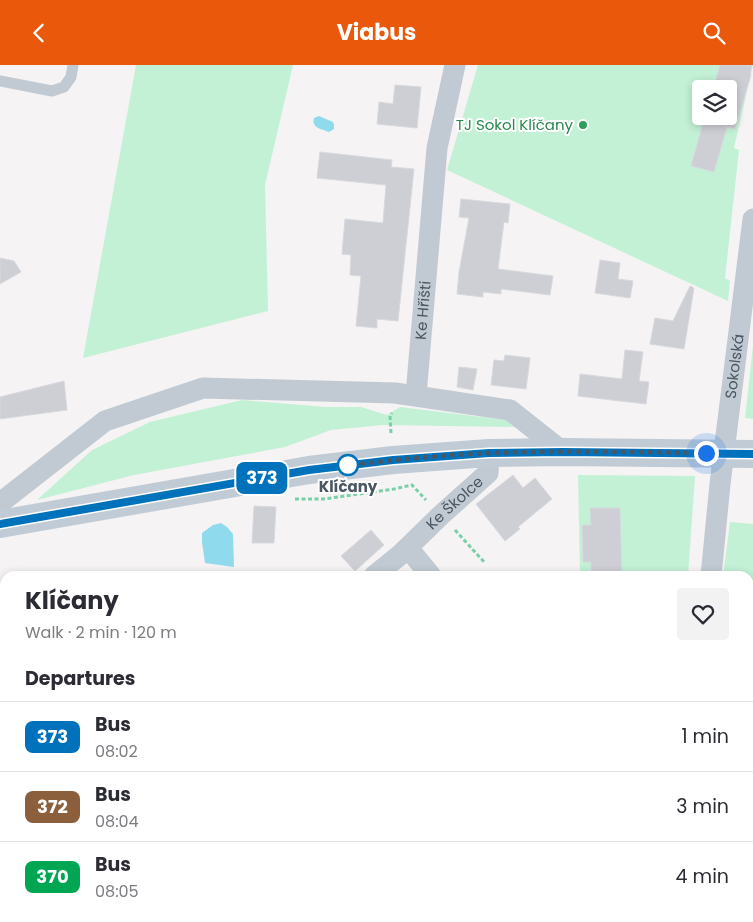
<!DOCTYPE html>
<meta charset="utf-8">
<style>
body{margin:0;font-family:Poppins,sans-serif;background:#f2f2f3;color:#2b2b33;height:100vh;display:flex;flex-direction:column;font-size:19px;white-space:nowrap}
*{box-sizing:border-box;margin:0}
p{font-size:16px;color:#7c7c81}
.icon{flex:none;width:28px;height:28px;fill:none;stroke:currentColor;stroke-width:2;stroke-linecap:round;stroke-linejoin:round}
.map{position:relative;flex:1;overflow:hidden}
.details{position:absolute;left:0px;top:506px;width:754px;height:351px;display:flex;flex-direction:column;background:#fff;border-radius:15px 15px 0 0;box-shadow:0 2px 8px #0003}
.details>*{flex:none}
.badge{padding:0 10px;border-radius:8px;font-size:18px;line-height:32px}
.tools{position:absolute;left:692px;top:15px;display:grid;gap:10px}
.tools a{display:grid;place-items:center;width:45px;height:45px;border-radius:5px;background:#fff;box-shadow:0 2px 8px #0003;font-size:25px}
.you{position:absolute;width:25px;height:25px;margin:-12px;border:4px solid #fff;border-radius:50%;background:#1a73e8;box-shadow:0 0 0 8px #1a73e833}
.map>.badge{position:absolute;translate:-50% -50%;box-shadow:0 0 0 2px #fff}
h2{padding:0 25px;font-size:19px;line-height:45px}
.round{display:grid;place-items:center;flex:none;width:52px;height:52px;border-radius:5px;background:#f2f2f3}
.overview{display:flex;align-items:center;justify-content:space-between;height:85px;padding:0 25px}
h1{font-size:24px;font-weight:700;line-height:38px}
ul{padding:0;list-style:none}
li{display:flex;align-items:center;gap:15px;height:70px;padding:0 25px;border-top:1px solid #e1e1e2}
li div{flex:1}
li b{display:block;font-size:19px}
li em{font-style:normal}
li .badge{min-width:55px;font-weight:700;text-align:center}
header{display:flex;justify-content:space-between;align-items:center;height:65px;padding:0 25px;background:#ea580c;color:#fff;font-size:22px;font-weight:700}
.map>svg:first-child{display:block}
.green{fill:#c3f1d5;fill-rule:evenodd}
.water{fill:#90daee}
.building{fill:#cdcfd5;stroke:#d7d9de}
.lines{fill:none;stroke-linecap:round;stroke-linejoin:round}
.path{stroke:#7ad0a6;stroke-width:3;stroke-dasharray:4 2.5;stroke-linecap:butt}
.service{stroke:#c1cad2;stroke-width:11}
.minor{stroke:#c1cad2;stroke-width:21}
.tertiary{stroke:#c1cad2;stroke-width:26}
.secondary{stroke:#c1cbd6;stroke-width:28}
.line-casing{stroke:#fff;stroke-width:11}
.line{stroke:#0072bc;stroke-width:8}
.walk{stroke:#4a5661;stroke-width:5;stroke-dasharray:0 9}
.leisure-dot{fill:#2e9e5b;stroke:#fff;stroke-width:2}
.stop-dot{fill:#fff;stroke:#0072bc;stroke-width:2.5}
.labels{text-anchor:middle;stroke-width:4;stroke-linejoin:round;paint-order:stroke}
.leisure-label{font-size:15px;fill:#27864d;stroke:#fff;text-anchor:end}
.street-label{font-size:15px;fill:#4a5661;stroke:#fff}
.stop-label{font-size:15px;font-weight:bold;fill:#4a5661;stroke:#fff}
</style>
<header><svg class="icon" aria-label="back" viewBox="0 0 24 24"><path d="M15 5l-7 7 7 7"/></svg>Viabus<svg class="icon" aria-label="search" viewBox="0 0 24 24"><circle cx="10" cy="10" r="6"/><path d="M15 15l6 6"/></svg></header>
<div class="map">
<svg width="753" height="857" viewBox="0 0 753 857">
<rect width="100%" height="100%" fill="#f5f3f3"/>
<path class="green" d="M136,0h157l-28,120 3,126 -185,47z
M478,0h275l-19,83 5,2 -14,128 5,3 -2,20 -281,-131zM701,24h28v27h-28z
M753,281v73l-8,-1z
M242,335l84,7h35l26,8 13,-8 114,14 3,6 -134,-2 -52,5 -46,17 -151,28 -97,25 55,-50 58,-28z
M578,410l117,1 -7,100h-108z
M730,457l23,2v287l-4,-1v-234h-26z"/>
<path class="water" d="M319,51l14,6 1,3v4l-5,3c-8,-3 -18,-4 -15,-14z
M221,458l6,4 6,7 1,33 -29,-4 -3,-21v-9l11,-8z
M753,803v54h-49v-4l45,-1v-48z"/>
<path class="building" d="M720,0h32l-2,9 1,1 -16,54 -8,-2 -13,45 -23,-6 14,-50h24v-27h-16z
M395,20l26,2 -4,41 -40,-4 2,-22 14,2z
M320,87l72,8 -1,7 23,2 -16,152 -21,-2v9l-21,-2 5,-50 -11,-1 1,-20 -9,-1 3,-35 38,4 3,-38 -69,-7z
M461,134l49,5 -2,19 -4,-1 -6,47 55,7 -3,19 -49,-6v5l-18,-2v5l-26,-3 2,-22 10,-54 -10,-1z
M0,193l14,3 7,11 -21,12z
M600,195l20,3 -2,16 15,2 -3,17 -35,-5z
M690,221l4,2 -10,61 -34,-5 5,-26 18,3z
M625,285l18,2 -4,29 10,1 -3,22 -68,-8 2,-22 42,5z
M505,290l25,3 -4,31 -35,-4 3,-25 10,1z
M459,302l18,2 -4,21 -16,-3z
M64,316l3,29 -67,9v-22z
M513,410l10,13 12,-10 17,21 -34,28 2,2 -15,12 -29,-37z
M254,441l22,1 -2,36h-22z
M590,443h30l2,68h-31v-14h-8l-1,-37h9z
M371,465l13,15 -29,26 -14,-15z"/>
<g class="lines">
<path class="path" d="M391,368l-1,-17 2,-3
M295,434h29l70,-10 18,-4 14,15
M455,465l30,33
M695,852l1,5"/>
<path class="service" d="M0,16l52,10 12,-4 7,-10 2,-12
M749,773h4"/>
<g class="minor">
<path id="s1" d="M416,330l21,-247 18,-83"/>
<path d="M0,438l105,-82 98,-33 192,5 115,17 53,42"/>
<path d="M408,483l23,28"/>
<path id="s2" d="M374,511l26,-21 41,-40 47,-42 1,-20"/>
<path id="s3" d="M711,511l9,-92 33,-265"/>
<path d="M0,553l5,2"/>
</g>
<path class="tertiary" d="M0,670l5,2
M224,852l1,5"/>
<path class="secondary" d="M0,459l309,-54 84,-10 96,-7 74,-1 190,2"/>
</g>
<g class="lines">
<g class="line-casing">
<path id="line" d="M0,459l309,-54 84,-10 96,-7 74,-1 190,2"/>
</g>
<use href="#line" class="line"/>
<path class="walk" d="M348,400l-6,1c49,-6 99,-11 148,-13 72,-3 144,-1 216,0"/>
</g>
<circle class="leisure-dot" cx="583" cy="60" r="5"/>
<circle class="stop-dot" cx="348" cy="400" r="10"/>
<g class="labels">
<g class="leisure-label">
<text x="573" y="65">TJ Sokol Klíčany</text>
</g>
<g class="street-label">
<text dy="5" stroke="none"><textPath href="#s1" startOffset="85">Ke Hřišti</textPath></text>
<text dy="5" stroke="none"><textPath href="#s3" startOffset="211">Sokolská</textPath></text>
<text dy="5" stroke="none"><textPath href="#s2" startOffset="109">Ke Školce</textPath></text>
</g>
<g class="stop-label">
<text x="348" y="427">Klíčany</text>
</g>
</g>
</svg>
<div class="tools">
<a><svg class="icon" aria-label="layers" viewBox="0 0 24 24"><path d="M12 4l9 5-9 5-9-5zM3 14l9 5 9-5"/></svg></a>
</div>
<div class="you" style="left:706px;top:388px"></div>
<b class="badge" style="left:262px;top:413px;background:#0072bc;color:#fff">373</b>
<section class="details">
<div class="overview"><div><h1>Klíčany</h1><p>Walk · 2 min · 120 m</p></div><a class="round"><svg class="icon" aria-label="heart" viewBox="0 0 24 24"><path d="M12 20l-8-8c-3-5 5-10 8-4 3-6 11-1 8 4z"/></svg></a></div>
<h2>Departures</h2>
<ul>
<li><span class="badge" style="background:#0072bc;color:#fff">373</span><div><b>Bus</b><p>08:02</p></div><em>1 min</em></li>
<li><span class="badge" style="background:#8b5e3c;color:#fff">372</span><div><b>Bus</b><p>08:04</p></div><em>3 min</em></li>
<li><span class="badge" style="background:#00a651;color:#fff">370</span><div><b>Bus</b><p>08:05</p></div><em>4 min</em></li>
</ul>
</section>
</div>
